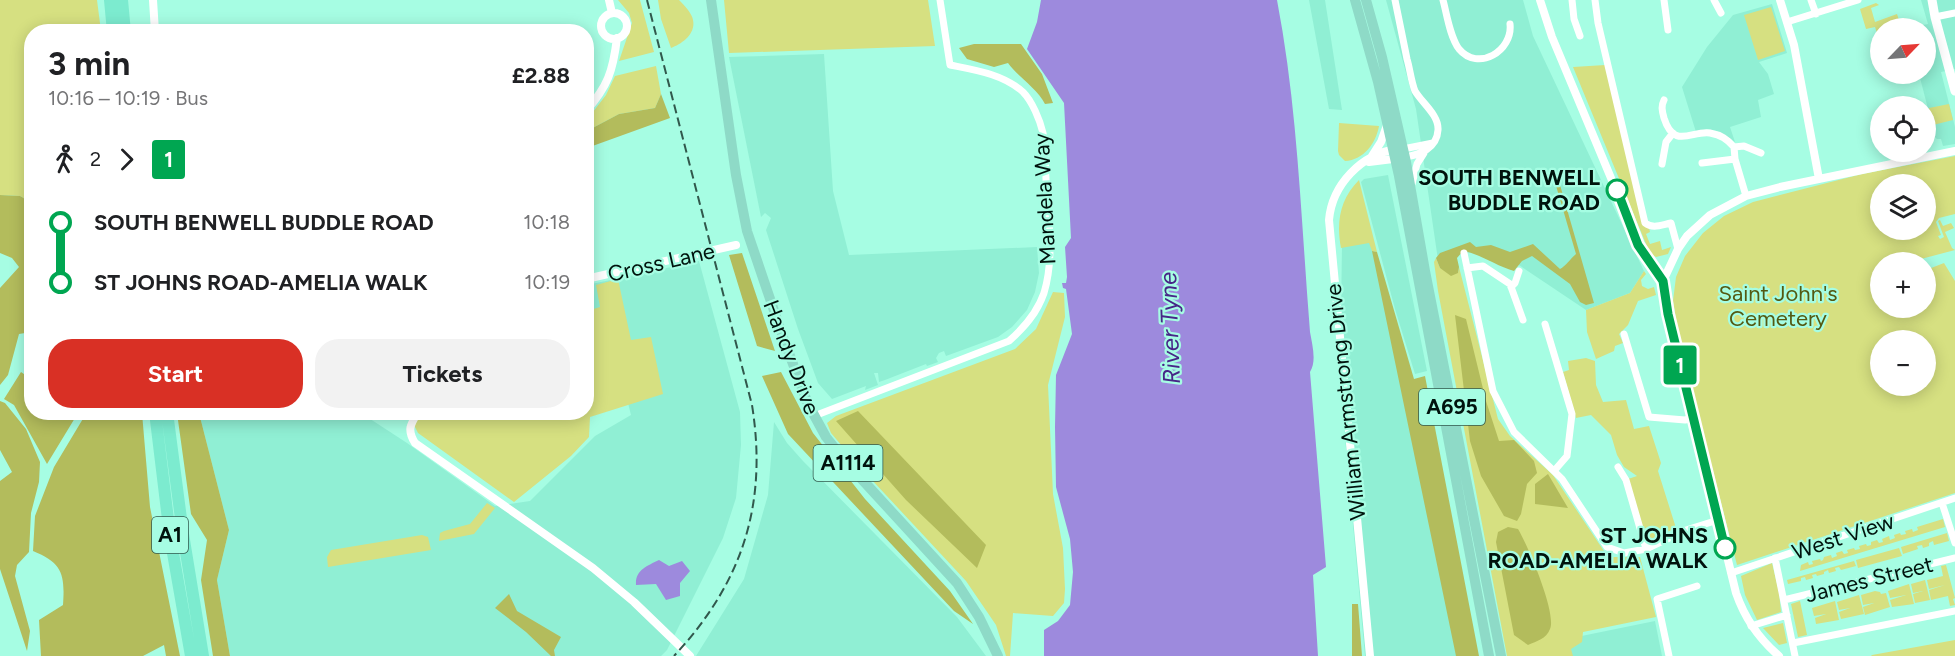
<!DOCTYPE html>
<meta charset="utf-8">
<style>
body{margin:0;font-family:Figtree,sans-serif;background:#f2f2f2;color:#202124;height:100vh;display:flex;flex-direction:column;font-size:22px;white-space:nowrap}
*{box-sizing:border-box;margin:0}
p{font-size:20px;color:#757577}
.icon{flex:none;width:33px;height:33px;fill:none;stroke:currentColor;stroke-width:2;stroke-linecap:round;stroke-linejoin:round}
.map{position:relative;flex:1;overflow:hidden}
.drawer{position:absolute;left:24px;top:24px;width:570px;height:396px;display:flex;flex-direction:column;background:#fff;border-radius:24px;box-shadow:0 3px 15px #0003}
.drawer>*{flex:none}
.badge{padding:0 12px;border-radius:4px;font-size:21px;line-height:39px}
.needle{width:39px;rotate:65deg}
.controls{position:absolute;left:1870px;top:18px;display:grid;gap:12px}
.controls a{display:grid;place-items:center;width:66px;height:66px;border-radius:50%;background:#fff;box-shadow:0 3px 15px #0003;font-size:30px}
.map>.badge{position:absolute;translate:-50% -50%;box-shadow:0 0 0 3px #fff}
.legs{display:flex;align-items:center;gap:9px;height:66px;padding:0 24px;font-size:20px}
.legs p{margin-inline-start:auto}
.summary{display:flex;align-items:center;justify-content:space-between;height:102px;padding:0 24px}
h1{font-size:33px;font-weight:700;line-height:45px}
.cta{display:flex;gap:12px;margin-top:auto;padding:12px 24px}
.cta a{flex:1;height:69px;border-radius:24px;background:#d93025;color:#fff;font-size:24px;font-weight:700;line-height:69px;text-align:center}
.cta a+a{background:#f2f2f2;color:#202124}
ul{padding:0 24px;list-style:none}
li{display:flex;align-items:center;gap:21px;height:60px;font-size:22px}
li i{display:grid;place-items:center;width:9px;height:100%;margin:0 8px;background:currentColor}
li i::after{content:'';width:15px;height:15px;margin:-8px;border:4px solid;border-radius:50%;background:#fff}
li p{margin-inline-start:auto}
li:first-child i{background:linear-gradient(#0000 50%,currentColor 0)}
li:last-child i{background:linear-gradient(currentColor 50%,#0000 0)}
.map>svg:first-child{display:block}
.built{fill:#90efd4}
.green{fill:#d6e081;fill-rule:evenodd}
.forest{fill:#b3bc5c}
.water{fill:#9d8add}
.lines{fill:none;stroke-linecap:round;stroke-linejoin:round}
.minor{stroke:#fff;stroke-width:7}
.tertiary{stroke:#fff;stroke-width:8}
.secondary{stroke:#fff;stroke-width:9}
.primary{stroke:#8edac7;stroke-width:10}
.trunk{stroke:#7cebcf;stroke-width:12}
.rail{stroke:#31584c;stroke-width:2;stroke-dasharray:9 4.5;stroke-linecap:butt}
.line-1-casing{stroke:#fff;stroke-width:14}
.line-1{stroke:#00a651;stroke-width:9}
.stop-1-dot{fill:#fff;stroke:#00a651;stroke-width:3}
.labels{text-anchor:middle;stroke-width:4.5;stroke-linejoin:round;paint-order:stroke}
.shield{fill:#a6fde3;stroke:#32594d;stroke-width:1.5}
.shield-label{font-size:21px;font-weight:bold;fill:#00130d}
.stop-label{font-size:22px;font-weight:bold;fill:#00130d;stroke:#a6fde3;text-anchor:end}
.street-label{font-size:22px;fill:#00130d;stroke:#a6fde3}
.park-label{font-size:22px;fill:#545911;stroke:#a6fde3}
.water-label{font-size:24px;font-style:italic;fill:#472687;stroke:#a6fde3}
</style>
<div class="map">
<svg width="1955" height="656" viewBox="0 0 1955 656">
<rect width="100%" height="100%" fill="#a6fde3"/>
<path class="built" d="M1309,0h16l17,110 -13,-1z
M1386,0h137l10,36 111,235 -14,22 -44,17 -94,-63 -54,13 -22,-151z
M1921,0h34v69l-14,3 14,55v17l-12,2 -2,-7h-4l-5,-5 1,-6 -14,-54h7v-46h-17l19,-4z
M1772,4l15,49 -28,9 9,12 6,20 -16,6 3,17 -31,10 5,15 -18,-11 -10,-2 -11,3 -14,-45 25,-40 26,-32z
M824,54l9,137 16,64 188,-8 2,26 -4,19 -8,18 -15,17 -14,10 -52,19 -2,-5 -5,2 -3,5 2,4 -11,4 -1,-2 -41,16 -6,2 -1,-9h-4l4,12 -13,5 1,-4 -34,13 -14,-16 -20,-54 -32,-99 5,-12 -6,-5 -4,4 -32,-160z
M1388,175l39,196 -12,3 -20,-65 -34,-127 3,-3z
M1371,242l90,414h-96l-25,-273 2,-138z
M699,261l41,151 1,33 -5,53 -13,40 -56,112 -6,6h-431l-13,-76 12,-50 -30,-117h162l46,30 88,63 35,-5 65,-65 36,-21 -5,-20 -39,-60v-50z
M774,422l13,21 16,18 154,156 29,39h-290l48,-77 24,-84z
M1655,621l7,35h-106l1,-15z"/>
<path class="green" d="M0,0h97l4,31 -69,1 -1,171 -11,-7 -20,-1z
M618,0h22l14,52 -35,9 13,-38 -3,-10z
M658,0h21c5,5 13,13 14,20 3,14 -11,24 -22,28l-10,-29z
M724,0h204l7,46 -206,7z
M1876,3l3,2 -8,3 4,14 22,-8 2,6 6,-2 3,10h-27v4l-4,1 -2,-6 -9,2 -6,-20z
M1771,7l14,44 -27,9 -14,-45z
M1605,65l45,167 -4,2 4,10 10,-3 2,9 9,-3 -3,7 -12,3 -5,-3 -5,-10 -73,-177z
M656,66l5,28 -6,14 -36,6 -32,17 -1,-10 20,-26 9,-19z
M1949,104l4,16 -20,5 -4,-17z
M1339,123l40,3c-3,17 -15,34 -34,35l-6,-6 -1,-4z
M1955,156v58l-16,4 -3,4 5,13 -3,1 2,3 4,-2 -6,-16 2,-1 3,6 8,-3 3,5 -9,4 7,16 3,2 -34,9 1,3h-41v46h45v-31l4,16 2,-1 -6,-22 18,-7 11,18v212l-218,72 -57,-223 -7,-41 3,-24 9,-21 18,-23 21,-17 29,-14 109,-28zM1881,184h45v46h-45zM1881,340h45v46h-45z
M1359,180l18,72 -5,-1 -3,-8 -28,5c-5,-26 -1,-49 18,-68z
M1436,258l4,10 18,5 1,-6 39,152 12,17 43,39 53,79 4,3h30l16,60 -73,15 -1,10 -11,7 2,7h-66l-69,-365 -4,-29z
M1644,271l2,3 -5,6 1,6 6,3 6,-2 2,8 -18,6 -10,24 -9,9 4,9 -8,3 -1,5 -18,8 -9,-27 -1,-22 44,-17z
M618,279l13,61 20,-3 12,57 -73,23 -1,20 -18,19 -57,46 -96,-69 -10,-20 178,-1 1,-101 13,-4 -4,-22z
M1053,292l11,1 1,24 -17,68 5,109 10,54 2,41 -1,14 -11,13 -40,-3 -3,43h-4l-10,-31 -30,-44 -108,-116 -27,-32 -4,-10 9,-7 179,-67 21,-20z
M1586,358l9,3 1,24 7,17 23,-2 8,29 15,-3 12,37 -3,8 18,57 -13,6 -3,5 -8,3 -6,-4 -18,-59 9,-3 -13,-9 -7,-12 -6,-20 -20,-20 -15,3 -13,-46 6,-2 -1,-9z
M487,503l8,5 -21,26 -35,7 1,-8 4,-2 26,-7z
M1943,519l2,8 -145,44 1,-6 7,-3 1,3 4,-1 -1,-3 8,-2 1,2 2,-1 1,-3 7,-2 1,3 5,-2 -1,-3 6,-2 2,3 4,-1 -1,-3 7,-2 1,2 5,-1 -1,-3 7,-2 1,2 4,-1v-3l6,-2 2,3 4,-1 -1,-3 7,-3 1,4 5,-2 -1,-3 6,-2 1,2 5,-1 -1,-3 7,-2 1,3 5,-2 -1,-3z
M1947,533l2,8 -15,4 -1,-4 -4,2v3l-6,2 -1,-3 -5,1 1,3 -15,5 -2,-7z
M422,535l6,2 3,13 -103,17 -1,-10 4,-7z
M1899,548l3,8 -44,12 -2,-8z
M1854,561l2,5 -15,4 -2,-3 -4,1 1,3 -7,2 -1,-3 -4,2v2l-7,2 -1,-2 -4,1 1,3 -7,2 -1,-3 -4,1v3l-13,3 -1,-4z
M1772,563l7,29 2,20 -24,8 -12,-25 -4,-19z
M1946,565l9,33 -2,1 2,6 -5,1 -2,-10 -17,4 -2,-10 16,-5 -16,4 -2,-9 16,-4 -2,-10z
M1925,580l5,20 -15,3 -2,-9 10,-3 -10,2 -2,-9z
M1909,584l5,20 -22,3 -2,-7 16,-5 -16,3 -2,-7z
M1875,591l5,1 1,2 5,-1 4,14 -25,8 -2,-8 11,-4 -11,2 -2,-10z
M1859,595l5,19 -23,5 -2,-7 11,-4 -11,2 -2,-8z
M1800,601l7,34 -9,2 -7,-33z
M1835,601l4,19 -23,4 -1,-6 11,-4 -12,2 -2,-8z
M1783,623l4,20 -8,2 -16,-17z
M1955,640v16h-84l1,-1z"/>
<path class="forest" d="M974,44h47l21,30 11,29 -8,1c-8,-16 -26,-26 -37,-41l-14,4 -27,-8 -8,-11z
M661,94l9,24 -83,30v-17l32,-17 36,-6z
M1556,171l38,132 -8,2 -6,-3 -10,-18 -38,-28 -10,5 -8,10c-18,-5 -33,-17 -51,-20l-6,7 2,9 -1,6 -7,3 -11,-8 -4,-10 4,-5 30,-11 6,5 15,-2 19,7 23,-8 27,25c6,-3 10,-10 16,-15l-24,-82z
M0,195l20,1 12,7 -1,129 -12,2 -11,41 -8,10v-97l19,-21 -7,-9 -12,-5z
M1372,251l5,1 37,127 11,-3 54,280h-23z
M742,253l33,98 -18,-5 -28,-91z
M1455,315l11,4 20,82 13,40 15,-1 20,21 3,12 -10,11 -6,30 -4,7 -13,-5 -23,-40 -11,-35z
M21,372l10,7 1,33 46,1 -31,51 -33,-59 -10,-6z
M781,372l32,61 52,66 85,92 23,33 -19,-13 -166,-177 -26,-58z
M0,401l5,2 21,26 14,33 -1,20 -8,31 -2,39 -12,13 -2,11 15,55 -3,20 -27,-82v-88l12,-9 -12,-22z
M858,411l128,134 -9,23 -71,-68 -70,-79z
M87,412l55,1 8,94 30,149h-14l-2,-11 -21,11h-102l-2,-36 24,-15c2,-30 0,-42 -30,-54l2,-35 19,-49z
M177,413h22l30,117 -12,50 13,76h-17l-12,-76 6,-40 -16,-26z
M1548,474l20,34 -33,-4v-20z
M1508,527l10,2c9,15 39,84 32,100 -4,10 -13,12 -22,16l-14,-10 -18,-93 2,-10z
M509,594l8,17 44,26 -7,13 1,6h-4l-25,-24 -31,-24z
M1352,604h6l4,52h-10z"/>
<path class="water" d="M1041,0h236c21,109 24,221 33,332 2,12 7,29 0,40l16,195 -13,8 5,81h-274v-26l14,-9 12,-16 3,-33 -3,-33 -14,-52 -1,-60 1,-52 16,-41 -6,-45 -3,-1 -1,-5h4l1,-6 -2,-30 6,-9 -7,-135 -37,-54 10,-27z
M659,560l10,6 13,-5 8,10 -10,12v13l-14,4 -10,-16 -20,1c-1,-15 11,-19 23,-25z"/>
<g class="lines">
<path class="minor" d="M1395,0c4,20 8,39 12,59 3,10 4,22 8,32 7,12 24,24 23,39 -1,18 -18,25 -33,27
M1443,0c4,15 7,37 16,49 19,23 54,2 51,-25
M1572,0l2,19 6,17
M1595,0l3,23 47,200c8,6 16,2 26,0l7,26
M1664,0l4,30
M1714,0l7,13
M1811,0l5,14
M1935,17l20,-4
M1787,22l71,-22
M1664,100c-3,6 -2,11 0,18 10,32 28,12 46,15 11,2 17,6 24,14l1,12 11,37
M1734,147l10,-1 17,7
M1403,149l30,-6
M1702,163l33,-4
M1662,164l4,-22 7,-9
M1412,184l5,-20 7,-11
M1464,253l29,138 21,41 48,47 45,68 17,6 22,-4 40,-19 32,-10
M1467,268l16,-2 27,18 13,36
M1511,287l4,-4 4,-12
M1545,324l27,90 -5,42 -13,15
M1624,334l25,83 36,3 8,-2
M814,416l195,-75c16,-14 28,-28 35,-48 11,-36 4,-77 2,-114 -1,-15 0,-31 -3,-46 -3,-13 -11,-32 -20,-41 -20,-18 -48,-22 -73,-27l-10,-65
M1618,467l8,13 20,69
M1942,503l13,40
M1775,558l20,98
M1731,573l224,-75
M1784,600l171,-42
M1751,626l36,-11
M1793,643l162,-32
M1669,656l-12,-57 40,-13"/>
<path class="tertiary" d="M153,0l2,32
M609,0l3,13
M1540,0l12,37 87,208 24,36
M1780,0l14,45 25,134
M601 26a13 13 0 1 1 26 0a13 13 0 1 1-26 0Z
M586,111c22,-25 27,-40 31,-73
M1372,156l9,-14 6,-17
M1369,162l32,-4
M586,279l150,-34
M418,412c-8,13 -11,18 -3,31l178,125 41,34 56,54
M1370,656l-41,-436c3,-35 32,-66 68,-71
M1779,656c-21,-18 -34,-37 -43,-63l-68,-279 -5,-33 15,-32 9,-13 23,-21 36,-19 34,-9 175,-36"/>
<path class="secondary" d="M1932,0l3,17 20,74"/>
<path class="primary" d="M711,0l25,175 11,56 37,109 24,64 18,33 20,25 111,121 22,34 19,39
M1355,0l23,82 21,94 90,480
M1366,0l16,57 24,105 19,109 76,385"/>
<path class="trunk" d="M110,0l3,32
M122,0l3,32
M155,412l15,124 21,120
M167,412l16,122 20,122"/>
<path class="rail" d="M647,0l105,405c16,100 -10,178 -78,251"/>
</g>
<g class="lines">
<g class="line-1-casing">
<path id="line-1" d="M1617,190l21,55 25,36 5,33 57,234"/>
</g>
<use href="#line-1" class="line-1"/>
</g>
<g class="stop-1-dot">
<circle cx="1617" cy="190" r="10"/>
<circle cx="1725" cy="548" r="10"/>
</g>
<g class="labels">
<g class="shield">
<rect x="1419" y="389" width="66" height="36" rx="4.5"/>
<rect x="813.5" y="445" width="69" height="36" rx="4.5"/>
<rect x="152" y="517" width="36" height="36" rx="4.5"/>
</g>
<g class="shield-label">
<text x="1452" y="414">A695</text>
<text x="848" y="470">A1114</text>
<text x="170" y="542">A1</text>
</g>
<g class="stop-label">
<text x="1600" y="185">SOUTH BENWELL<tspan x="1600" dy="25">BUDDLE ROAD</tspan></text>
<text x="1708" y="543">ST JOHNS<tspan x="1708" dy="25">ROAD-AMELIA WALK</tspan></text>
</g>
<g class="street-label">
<text transform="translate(1044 199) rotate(-93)" y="8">Mandela Way</text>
<text transform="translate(661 262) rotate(-13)" y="8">Cross Lane</text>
<text transform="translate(792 357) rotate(69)" y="8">Handy Drive</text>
<text transform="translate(1345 402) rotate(-96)" y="8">William Armstrong Drive</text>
<text transform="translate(1843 536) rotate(-18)" y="8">West View</text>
<text transform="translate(1869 579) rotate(-14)" y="8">James Street</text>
</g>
<g class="park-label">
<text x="1778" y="301">Saint John's<tspan x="1778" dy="25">Cemetery</tspan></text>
</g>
<g class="water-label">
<text transform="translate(1170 328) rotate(-92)" y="8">River Tyne</text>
</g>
</g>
</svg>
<div class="controls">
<a><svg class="needle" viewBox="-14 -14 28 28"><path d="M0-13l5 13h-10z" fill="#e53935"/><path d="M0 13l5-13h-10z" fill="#757577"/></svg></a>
<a><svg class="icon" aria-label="locate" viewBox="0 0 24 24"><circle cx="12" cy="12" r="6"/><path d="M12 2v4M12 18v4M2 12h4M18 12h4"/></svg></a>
<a><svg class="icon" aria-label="layers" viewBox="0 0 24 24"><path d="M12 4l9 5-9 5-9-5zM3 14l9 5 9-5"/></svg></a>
<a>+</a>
<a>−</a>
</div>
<b class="badge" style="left:1680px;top:365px;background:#00a651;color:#fff">1</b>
<section class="drawer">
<div class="summary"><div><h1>3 min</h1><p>10:16 – 10:19 · Bus</p></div><b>£2.88</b></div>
<div class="legs"><svg class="icon" aria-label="walk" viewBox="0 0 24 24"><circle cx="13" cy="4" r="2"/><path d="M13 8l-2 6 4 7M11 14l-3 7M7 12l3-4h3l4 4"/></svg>2<svg class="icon" aria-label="forward" viewBox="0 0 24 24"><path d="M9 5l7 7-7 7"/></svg><b class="badge" style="background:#00a651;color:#fff">1</b></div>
<ul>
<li><i style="color:#00a651"></i><b>SOUTH BENWELL BUDDLE ROAD</b><p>10:18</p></li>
<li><i style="color:#00a651"></i><b>ST JOHNS ROAD-AMELIA WALK</b><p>10:19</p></li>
</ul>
<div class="cta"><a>Start</a><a>Tickets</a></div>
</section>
</div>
